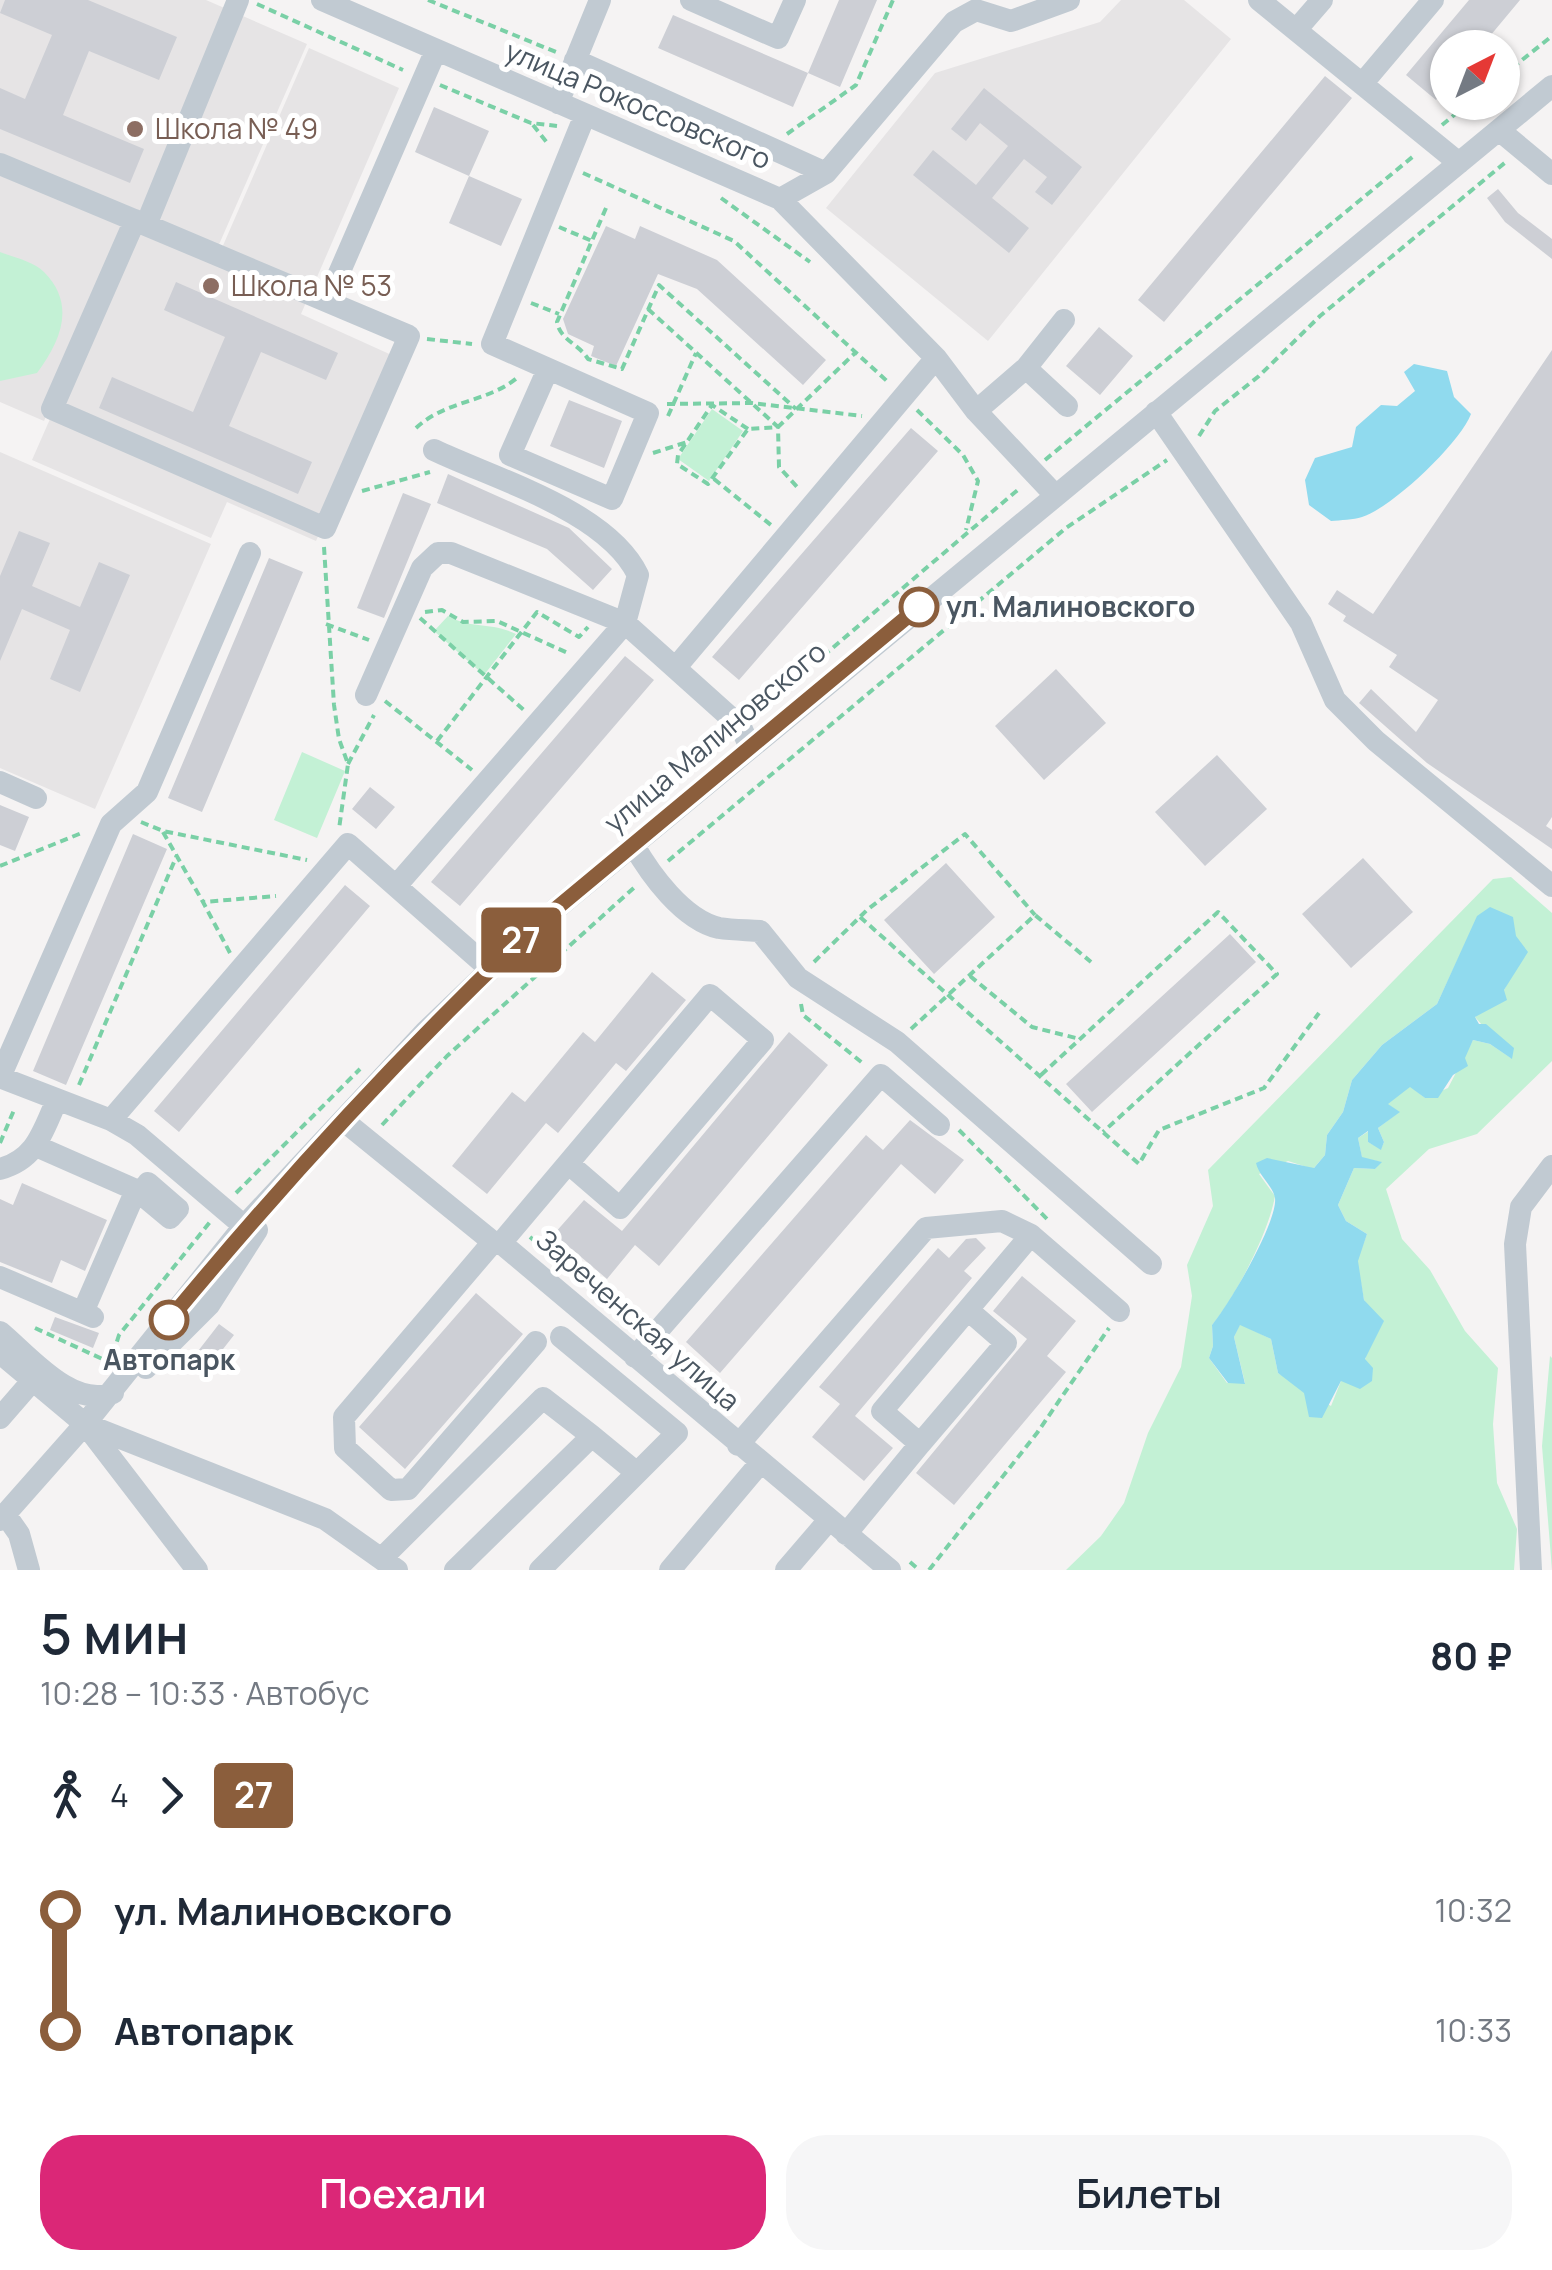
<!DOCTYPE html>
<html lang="ru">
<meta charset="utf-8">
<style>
body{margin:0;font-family:Manrope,sans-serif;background:#f6f6f7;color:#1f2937;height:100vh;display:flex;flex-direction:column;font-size:38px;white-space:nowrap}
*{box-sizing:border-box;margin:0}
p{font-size:32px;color:#747a83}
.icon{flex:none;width:55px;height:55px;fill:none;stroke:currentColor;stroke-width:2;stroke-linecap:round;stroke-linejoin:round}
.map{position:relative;height:1570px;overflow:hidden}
.side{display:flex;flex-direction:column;background:#fff;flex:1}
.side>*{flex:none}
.badge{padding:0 20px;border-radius:8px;font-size:35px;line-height:65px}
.needle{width:65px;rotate:42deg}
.tools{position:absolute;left:1430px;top:30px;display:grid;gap:20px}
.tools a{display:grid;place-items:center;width:90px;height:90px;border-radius:50%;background:#fff;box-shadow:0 2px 8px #0004;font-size:50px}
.map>.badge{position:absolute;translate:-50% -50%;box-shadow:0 0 0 5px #fff}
.legs{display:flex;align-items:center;gap:15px;height:110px;padding:0 40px;font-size:32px}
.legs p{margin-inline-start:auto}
.headline{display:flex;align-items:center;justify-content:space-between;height:170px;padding:0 40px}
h1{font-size:55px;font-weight:600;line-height:75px}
.cta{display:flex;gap:20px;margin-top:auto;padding:20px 40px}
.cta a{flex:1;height:115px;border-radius:40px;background:#db2777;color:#fff;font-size:40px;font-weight:600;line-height:115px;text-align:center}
.cta a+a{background:#f6f6f7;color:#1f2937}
ul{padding:0 40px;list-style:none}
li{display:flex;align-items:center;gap:35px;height:120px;font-size:38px}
li i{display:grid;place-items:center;width:15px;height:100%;margin:0 12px;background:currentColor}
li i::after{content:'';width:25px;height:25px;margin:-12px;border:8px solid;border-radius:50%;background:#fff}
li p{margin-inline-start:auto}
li:first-child i{background:linear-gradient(#0000 50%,currentColor 0)}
li:last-child i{background:linear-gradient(currentColor 50%,#0000 0)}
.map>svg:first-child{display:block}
.education{fill:#e6e4e5}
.green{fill:#c3f1d5;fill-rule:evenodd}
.water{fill:#90daee}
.building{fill:#cdcfd5}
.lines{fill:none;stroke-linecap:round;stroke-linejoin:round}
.path{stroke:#7ad0a6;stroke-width:4;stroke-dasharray:8 5;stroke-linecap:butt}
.minor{stroke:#c1cad2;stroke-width:22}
.line-1-casing{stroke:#fff;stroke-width:22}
.line-1{stroke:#8b5e3c;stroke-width:15}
.education-dot{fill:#8d6e63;stroke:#fff;stroke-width:4}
.stop-1-dot{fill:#fff;stroke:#8b5e3c;stroke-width:5}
.labels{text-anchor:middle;stroke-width:10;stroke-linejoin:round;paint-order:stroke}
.street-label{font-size:28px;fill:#4a5661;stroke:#fff}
.education-label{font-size:28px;fill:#785e54;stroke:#fff;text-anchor:start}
.stop-label{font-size:28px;font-weight:bold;fill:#4a5661;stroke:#fff;text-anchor:start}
</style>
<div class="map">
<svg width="1552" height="1570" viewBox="0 0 1552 1570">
<rect width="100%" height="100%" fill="#f5f3f3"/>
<path class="education" d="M0,0h206l101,44 -90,205 -82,-36 -91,208 -44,-19z
M1121,0h63l47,39 -243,302 -162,-133 109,-135 165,-51z
M309,48l90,40 -98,226 95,43 -80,184 -89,-39 -16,36 -179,-78 104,-237 82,34z
M0,452l211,92 -116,265 -95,-41z"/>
<path class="green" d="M0,252c13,5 35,10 44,20 33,33 16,70 -7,101l-37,8z
M712,409l31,22 -34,50 -31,-22z
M448,616c22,13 44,6 68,18l-32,41 -50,-44z
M302,752l43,19 -28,67 -43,-18z
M1511,877l41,36v148l-75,73 -48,15 -43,40 16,50 28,31 35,61 33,37 -5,56 4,59 20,46 -3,41h-448l35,-34 23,-33 24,-70 33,-66 11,-71 -5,-31 26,-59 -5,-36 285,-291zM1478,916l43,41 -17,33 -29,27 36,41 -21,-14 -17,-4 -25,48 -23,10 -15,-12 -23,18 12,8 -21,16 6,14 -3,7 -13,-7 1,-11 -11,7 4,20 19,4 -6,7 -21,-1 -16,37 8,16 21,13 -10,27 7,39 11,16 -10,44 -24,21 -10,25 -53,-33 -7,-34 -31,-15 -6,13 11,46h-18l-18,-25 4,-12 -1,-21c23,-27 57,-93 63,-129l-16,-22 29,-13 25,8 12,-14 2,-20 16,-23 9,-32 30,-35 55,-41z
M1550,1356l2,2v212l-10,-124z"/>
<path class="water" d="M1414,364l33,7 7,26 17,17c-11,29 -78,93 -109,103 -9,3 -21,3 -31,4l-22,-16 -4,-25 10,-22 37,-11 4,-20 25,-22 16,1 18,-15 -11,-19z
M1490,907l23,10 3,19 12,16 -24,38 3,10 -32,17 4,7h7l28,24 -2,11 -22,-15 -17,-4 -8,18 3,8 -15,9 -15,23h-13l-15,-11 -22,17 12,8 -22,16 6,14 -3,8 -13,-8v-11l-10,7 4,19 20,5 -7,7 -21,-1 -16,37 8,16 21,13 -9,27 6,39 20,21 -19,38 8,9 -1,13 -12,8 -19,-8 -19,37 -13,-1 -5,-24 -26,-20 -7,-34 -31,-14 -6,12 11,47 -17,-1 -19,-25 4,-12 -1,-21c16,-19 66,-103 63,-127 -2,-12 -16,-22 -19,-35l11,-5 47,10 11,-13 2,-20 16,-23 9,-32 30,-35 55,-41 40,-88z"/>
<path class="building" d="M5,0h83l89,37 -18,43 -70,-29 -26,64 81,34 -14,34 -130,-54v-41l25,11 27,-64 -52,-22z
M839,0h38l-37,87 -32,-14z
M1469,0h51l-40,48h-32v38l-12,14 -30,-25z
M673,15l135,58 -15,34 -135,-59z
M1325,76l27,22 -188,224 -26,-22z
M984,88l98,79 -30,38 -17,-13 12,-15 -23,-18 -32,39 37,30 -20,25 -96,-78 20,-25 43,35 32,-39 -28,-23 -14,18 -15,-12z
M434,107l55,24 -20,45 -54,-24z
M469,176l53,23 -21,47 -52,-23z
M1498,189l20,24 34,26v20l-47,-37 -18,-24z
M606,226l29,13 5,-13 77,34 109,100 -23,25 -106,-96 -39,-15 -42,92 -25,-10 3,-10 -26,-12 -5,-15z
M176,282l162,71 -12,27 -65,-28 -32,74 83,36 -14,32 -199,-86 13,-31 81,35 32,-75 -61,-27z
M1099,327l34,29 -33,39 -34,-29z
M1552,350v467l-6,9 6,4v19l-125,-86 -68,-60 12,-14 45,43 22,-32 -49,-33 8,-12 -54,-34 3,-5 -18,-12 9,-14 36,24z
M569,400l53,21 -18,47 -54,-22z
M911,428l27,23 -199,229 -27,-23z
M448,474l121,54 43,41 -19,21 -46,-41 -110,-46z
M403,493l28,11 -47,114 -27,-10z
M19,531l31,12 -18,43 48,21 19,-45 31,13 -50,117 -30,-13 20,-49 -48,-21 -22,52v-85z
M269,558l34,14 -101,240 -34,-14z
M625,656l29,24 -194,226 -29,-24z
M1056,669l50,54 -62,57 -49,-54z
M1217,755l50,54 -62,57 -50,-54z
M370,787l25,20 -19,22 -24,-20z
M0,805l29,12 -14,34 -15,-6z
M133,834l34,15 -101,236 -33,-14z
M1363,858l50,54 -62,56 -49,-54z
M946,863l49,54 -61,57 -50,-54z
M345,885l25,21 -191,226 -25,-21z
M1230,934l26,28 -164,150 -26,-28z
M652,972l34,28 -60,71 -10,-8 -58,70 -12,-10 -59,71 -35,-28 60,-74 13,10 58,-70 12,10z
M789,1032l39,33 -169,201 -24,-21 -28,34 -53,-45 30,-34 38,31z
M910,1120l54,40 -29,34 -34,-30 -181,209 -34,-31 180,-207 17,15z
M22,1183l85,37 -22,51 -24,-11 -9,23 -52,-21v-63l13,6z
M976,1238l10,10 -22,23 8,7 -117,138 38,32 -29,33 -52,-44 28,-33 -21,-17 119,-139 11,10 17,-19z
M1022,1276l54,45 -29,35 19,16 -112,133 -38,-32 111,-134 -34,-28z
M476,1293l47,41 -118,135 -46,-42z
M55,1317l44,16 -6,15 -43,-18z
M219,1324l15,11 -32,41 -14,-12z"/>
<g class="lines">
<path class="path" d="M428,0l128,52
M257,4l146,66
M1502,76l50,-40
M440,85l91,38 26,3
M533,125l16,20
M1442,125l28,-23
M787,134l69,-49 37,-85
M583,173l151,68 154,141
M721,198l89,64
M606,208l-49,114c3,18 22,22 31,37l34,10 37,-84 137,124
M559,227l33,14
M531,303l28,11
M648,309l130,118 1,40 20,22
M427,339l45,5
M667,404l85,-1 110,13
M917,410l46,45 15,26 -12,49
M668,416l28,-63
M416,428c30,-28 70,-25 101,-50
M748,429l-36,-24 -34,50 -1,9 31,20 40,-55 30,-2 78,-75
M1199,436l16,-25 44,-35 61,-60 187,-155
M653,453l34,-11
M1045,460l371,-306
M714,479l57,46
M362,491l68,-19
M324,547l10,158 5,34 9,25 -9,65
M425,612l17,-2 21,12 34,-1 73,33
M420,618l105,93
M326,624l43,16
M385,701l87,69
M754,715l266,-227
M437,741l100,-129 42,25 9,-10
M348,764l26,-49
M141,822l22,9 144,29
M163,832l40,70
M668,861l398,-333 101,-68
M0,866l84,-34
M860,917l279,247 20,-34 105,-42 55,-75
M230,953l-27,-51 73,-6
M814,962l53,-52 98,-76 70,81
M970,976l62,51 48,12
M801,1004l2,11 62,50
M911,1029l124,-114 56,47
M1041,1075l177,-163 59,62 -174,158
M79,1085l98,-230
M382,1125l65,-69 190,-171
M959,1130l88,89
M0,1143l14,-33
M236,1193l124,-124
M530,1237l80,69
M35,1328l76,35
M113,1354l6,-19 91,-113
M910,1562l9,8
M929,1570l108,-137 72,-105"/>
<path class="minor" d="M322,0l458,199 156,159 40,53 78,83
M691,0l87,38 17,-38
M1259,0l200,163
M1296,30l26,-30
M575,60l251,113 -46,26
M1362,84l71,-84
M558,103l42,-103
M1499,130l53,44
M0,164l146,61 92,-225
M826,173l128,-151 22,-12 35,11 58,-21
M135,220l-83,189 273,119 84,-192 -263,-111
M327,301l109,-251
M1026,368l41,38
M548,369l-38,86 102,44 36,-86 -156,-69 93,-229
M976,411l50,-43 38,-48
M1156,412l145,211 34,77 41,41 176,145
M677,666l259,-308
M366,695l56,-127 16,-15h13l174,70 116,104 9,21
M0,782l36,16
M633,844c17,30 50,76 86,84 13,2 27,2 41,3l38,47 99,64 254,222
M396,886l229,-263 13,-48c-31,-64 -141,-95 -204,-125
M0,1077l111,-253 36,-32 103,-239
M2,1078l109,42 26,15 107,91
M111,1120l237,-276 142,125
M344,1121l149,121 8,1 389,327
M36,1146l100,44
M0,1169c36,-10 42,-36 56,-67
M1031,1235l88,76
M493,1242l-149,175 1,31 46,42 17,-1 128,-147
M501,1243l209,-248 53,45 -143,168 -51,-44
M0,1277l93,40
M83,1312l53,-122 4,3 30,25 8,-9 -30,-26 -8,10
M0,1332c30,25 72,77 113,61
M0,1353l85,71 112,146
M635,1357l246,-282 58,50
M146,1368l63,-63 48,-75
M0,1418l33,-38
M85,1424l240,95 72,51
M592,1436l45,37
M920,1444l86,-101 -38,-33
M738,1445l188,-217 76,-7 29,14 -149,176 38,33 -74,90
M5,1514l14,20 10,36
M0,1520l85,-96 159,-198 181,-194 115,-110 1012,-836
M383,1557l160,-159 49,38 -137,134
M540,1570l137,-137 -116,-96
M670,1570l91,-108
M786,1570l42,-49
M1531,1570l-16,-326 6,-37 31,-41"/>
</g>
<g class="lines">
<g class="line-1-casing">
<path id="line-1" d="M169,1320c116,-140 238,-273 371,-398l379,-315"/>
</g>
<use href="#line-1" class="line-1"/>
</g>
<g class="education-dot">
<circle cx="135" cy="129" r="10"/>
<circle cx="211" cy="286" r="10"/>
</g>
<g class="stop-1-dot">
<circle cx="919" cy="607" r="18"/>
<circle cx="169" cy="1320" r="18"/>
</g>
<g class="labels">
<g class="street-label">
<text transform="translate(638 105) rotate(23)" y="10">улица Рокоссовского</text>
<text transform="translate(715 737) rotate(-40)" y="10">улица Малиновского</text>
<text transform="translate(638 1320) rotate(41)" y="10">Зареченская улица</text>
</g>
<g class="education-label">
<text x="155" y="139">Школа № 49</text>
<text x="231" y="296">Школа № 53</text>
</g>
<g class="stop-label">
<text x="946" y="617">ул. Малиновского</text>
<text x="169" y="1370" text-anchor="middle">Автопарк</text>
</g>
</g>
</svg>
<div class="tools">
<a><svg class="needle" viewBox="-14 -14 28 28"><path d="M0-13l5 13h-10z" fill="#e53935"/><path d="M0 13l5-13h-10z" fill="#747a83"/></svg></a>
</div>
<b class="badge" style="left:521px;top:940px;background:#8b5e3c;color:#fff">27</b>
</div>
<section class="side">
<div class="headline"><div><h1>5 мин</h1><p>10:28 – 10:33 · Автобус</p></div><b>80 ₽</b></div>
<div class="legs"><svg class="icon" aria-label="walk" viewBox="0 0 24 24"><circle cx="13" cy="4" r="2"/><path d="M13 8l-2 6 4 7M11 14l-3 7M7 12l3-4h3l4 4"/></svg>4<svg class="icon" aria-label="forward" viewBox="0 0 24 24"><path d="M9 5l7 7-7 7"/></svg><b class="badge" style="background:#8b5e3c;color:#fff">27</b></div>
<ul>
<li><i style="color:#8b5e3c"></i><b>ул. Малиновского</b><p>10:32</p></li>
<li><i style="color:#8b5e3c"></i><b>Автопарк</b><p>10:33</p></li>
</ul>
<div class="cta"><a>Поехали</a><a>Билеты</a></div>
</section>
